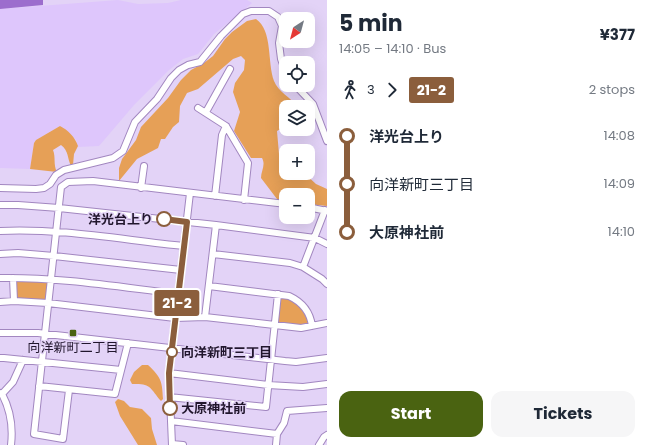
<!DOCTYPE html>
<meta charset="utf-8">
<style>
body{margin:0;font-family:Poppins,"Noto Sans JP",sans-serif;background:#f6f6f7;color:#1f2937;height:100vh;display:flex;flex-direction:column;font-size:15px;white-space:nowrap}
*{box-sizing:border-box;margin:0}
p{font-size:13px;color:#747a83}
.icon{flex:none;width:22px;height:22px;fill:none;stroke:currentColor;stroke-width:2;stroke-linecap:round;stroke-linejoin:round}
.map{position:relative;flex:1;overflow:hidden}
.side{display:flex;flex-direction:column;background:#fff;width:320px}
.side>*{flex:none}
.badge{padding:0 8px;border-radius:3px;font-size:14px;line-height:26px}
.needle{width:26px;rotate:216deg}
.buttons{position:absolute;left:279px;top:12px;display:grid;gap:8px}
.buttons a{display:grid;place-items:center;width:36px;height:36px;border-radius:8px;background:#fff;box-shadow:0 4px 16px #0002;font-size:20px}
.map>.badge{position:absolute;translate:-50% -50%;box-shadow:0 0 0 2px #fff}
.legs{display:flex;align-items:center;gap:6px;height:44px;padding:0 12px;font-size:13px}
.legs p{margin-inline-start:auto}
.headline{display:flex;align-items:center;justify-content:space-between;height:68px;padding:0 12px}
h1{font-size:22px;font-weight:700;line-height:30px}
.primary-button{display:flex;gap:8px;margin-top:auto;padding:8px 12px}
.primary-button a{flex:1;height:46px;border-radius:12px;background:#4a6311;color:#fff;font-size:16px;font-weight:700;line-height:46px;text-align:center}
.primary-button a+a{background:#f6f6f7;color:#1f2937}
ul{padding:0 12px;list-style:none}
li{display:flex;align-items:center;gap:14px;height:48px;font-size:15px}
li i{display:grid;place-items:center;width:6px;height:100%;margin:0 5px;background:currentColor}
li i::after{content:'';width:10px;height:10px;margin:-5px;border:3px solid;border-radius:50%;background:#fff}
li p{margin-inline-start:auto}
li:first-child i{background:linear-gradient(#0000 50%,currentColor 0)}
li:last-child i{background:linear-gradient(currentColor 50%,#0000 0)}
main{display:flex;flex:1;min-height:0}
.map>svg:first-child{display:block}
.built{fill:#dec6fc}
.green{fill:#e6a057}
.water{fill:#9c6dcd}
.lines{fill:none;stroke-linecap:round;stroke-linejoin:round}
.minor-casing{stroke:#a287c0;stroke-width:8}
.minor{stroke:#fff;stroke-width:6}
.line-1-casing{stroke:#fff;stroke-width:9}
.line-1{stroke:#8b5e3c;stroke-width:6}
.stop-1-dot{fill:#fff;stroke:#8b5e3c;stroke-width:2}
.poi-dot{fill:#4a6311;stroke:#e3d3f7;stroke-width:1.5}
.labels{text-anchor:middle;stroke-width:3;stroke-linejoin:round;paint-order:stroke}
.stop-label{font-size:13px;font-weight:bold;fill:#21162d;stroke:#e3d3f7;text-anchor:start}
.poi-label{font-size:13px;fill:#21162d;stroke:#e3d3f7}
</style>
<main>
<div class="map">
<svg width="327" height="445" viewBox="0 0 327 445">
<rect width="100%" height="100%" fill="#e3d3f7"/>
<path class="built" d="M118,0l20,4 30,-1 13,-3h66l5,3 -38,31 -16,20 -15,5 -14,11 -35,35 -35,41 -21,1 -2,-7 -16,-14 -24,14 -2,3 -4,26 -30,-1v-159z"/>
<path class="green" d="M256,19c17,12 11,43 18,62 4,11 17,16 23,26h-11v19l-9,5 2,23 7,7v12h18l12,11 11,5v17l-19,-2v-9h-22v6l-9,-2 -16,-21c0,-7 5,-13 1,-20h-11l-17,-27 6,-19 -7,-20 2,-9 9,-13 1,-10 -4,-4 -8,3 -35,30 -11,4 -7,13 -1,16 -6,5 -8,12h-4l-3,9 -21,11 -18,22v-13l3,-9 14,-19 5,-13 27,-29 13,-18 10,-10 13,-7 9,-7 12,-17 7,-7 15,-11z
M60,126c8,4 15,11 18,20l-4,8 -1,11 -2,1c-4,-8 -2,-15 -10,-21l-8,5c3,7 0,15 4,22l-27,-3 4,-26 2,-3z
M16,280l30,2 2,2 -2,14 -2,2 -27,-2 -3,-16z
M282,297c11,3 31,13 25,28l-10,1 -20,-3 3,-24z
M142,365h6c14,13 14,17 15,34l-2,2c-11,-13 -10,-18 -29,-17l-2,-4 4,-8z
M118,399l6,2 6,6 12,2 9,9 1,11 5,16h-19l-18,-29 -5,-14z"/>
<path class="water" d="M0,0h43v5l-43,4z"/>
<g class="lines">
<g class="minor-casing">
<path id="minor" d="M295,85l18,19 14,37
M198,108l28,18 22,37 -4,37
M206,112l24,-43
M0,188l36,1 8,-1 6,-4 6,-9 8,-5 49,-12 10,-7 12,-29 22,-23 14,-21 8,-8 9,-5 12,-3 21,-26 22,-22 8,-3h18l9,6 4,9 -3,17 2,16 5,14
M141,188l3,-22
M215,196l7,-61 4,-9
M0,205h18l41,3 157,17 99,13 12,6
M308,207l19,4
M0,231c61,-3 123,9 184,15
M0,254l18,-1 36,3 127,14
M213,254l77,9 13,4 19,12 5,5
M303,267l22,-57
M0,278c60,-1 119,9 179,16
M13,278l1,23
M209,286l80,10c13,6 21,15 23,30
M0,302l14,-1 34,2 127,15 30,-1 96,11 26,-5
M205,317l11,-92
M0,333h38l247,28 11,1 31,-4
M0,358h4l117,12
M169,373l99,12 35,2 24,-3
M39,386l76,8 13,-51
M69,390l-6,49 -29,-5 27,-247 7,-5 25,-1 193,23
M0,393l2,1 11,-12 10,-22
M2,394c8,15 11,34 9,51
M169,397l97,10 12,-113
M171,421l106,13
M172,444l11,1
M172,445l-3,-72 21,-180
M276,445l1,-11 7,-11 3,-12 40,-3
M319,445l5,-8 3,-2"/>
</g>
<use href="#minor" class="minor"/>
</g>
<g class="lines">
<g class="line-1-casing">
<path id="line-1" d="M164,219l23,3 -18,151 1,35"/>
</g>
<use href="#line-1" class="line-1"/>
</g>
<g class="stop-1-dot">
<circle cx="164" cy="219" r="7"/>
<circle cx="172" cy="352" r="5"/>
<circle cx="170" cy="408" r="7"/>
</g>
<rect class="poi-dot" x="69" y="329" width="8" height="8" rx="2"/>
<g class="labels">
<g class="stop-label">
<text x="153" y="224" text-anchor="end">洋光台上り</text>
<text x="181" y="357">向洋新町三丁目</text>
<text x="181" y="413">大原神社前</text>
</g>
<g class="poi-label">
<text x="73" y="352">向洋新町二丁目</text>
</g>
</g>
</svg>
<div class="buttons">
<a><svg class="needle" viewBox="-14 -14 28 28"><path d="M0-13l5 13h-10z" fill="#e53935"/><path d="M0 13l5-13h-10z" fill="#747a83"/></svg></a>
<a><svg class="icon" aria-label="locate" viewBox="0 0 24 24"><circle cx="12" cy="12" r="6"/><path d="M12 2v4M12 18v4M2 12h4M18 12h4"/></svg></a>
<a><svg class="icon" aria-label="layers" viewBox="0 0 24 24"><path d="M12 4l9 5-9 5-9-5zM3 14l9 5 9-5"/></svg></a>
<a>+</a>
<a>−</a>
</div>
<b class="badge" style="left:177px;top:303px;background:#8b5e3c;color:#fff">21-2</b>
</div>
<section class="side">
<div class="headline"><div><h1>5 min</h1><p>14:05 – 14:10 · Bus</p></div><b>¥377</b></div>
<div class="legs"><svg class="icon" aria-label="walk" viewBox="0 0 24 24"><circle cx="13" cy="4" r="2"/><path d="M13 8l-2 6 4 7M11 14l-3 7M7 12l3-4h3l4 4"/></svg>3<svg class="icon" aria-label="forward" viewBox="0 0 24 24"><path d="M9 5l7 7-7 7"/></svg><b class="badge" style="background:#8b5e3c;color:#fff">21-2</b><p>2 stops</p></div>
<ul>
<li><i style="color:#8b5e3c"></i><b>洋光台上り</b><p>14:08</p></li>
<li><i style="color:#8b5e3c"></i><span>向洋新町三丁目</span><p>14:09</p></li>
<li><i style="color:#8b5e3c"></i><b>大原神社前</b><p>14:10</p></li>
</ul>
<div class="primary-button"><a>Start</a><a>Tickets</a></div>
</section>
</main>
